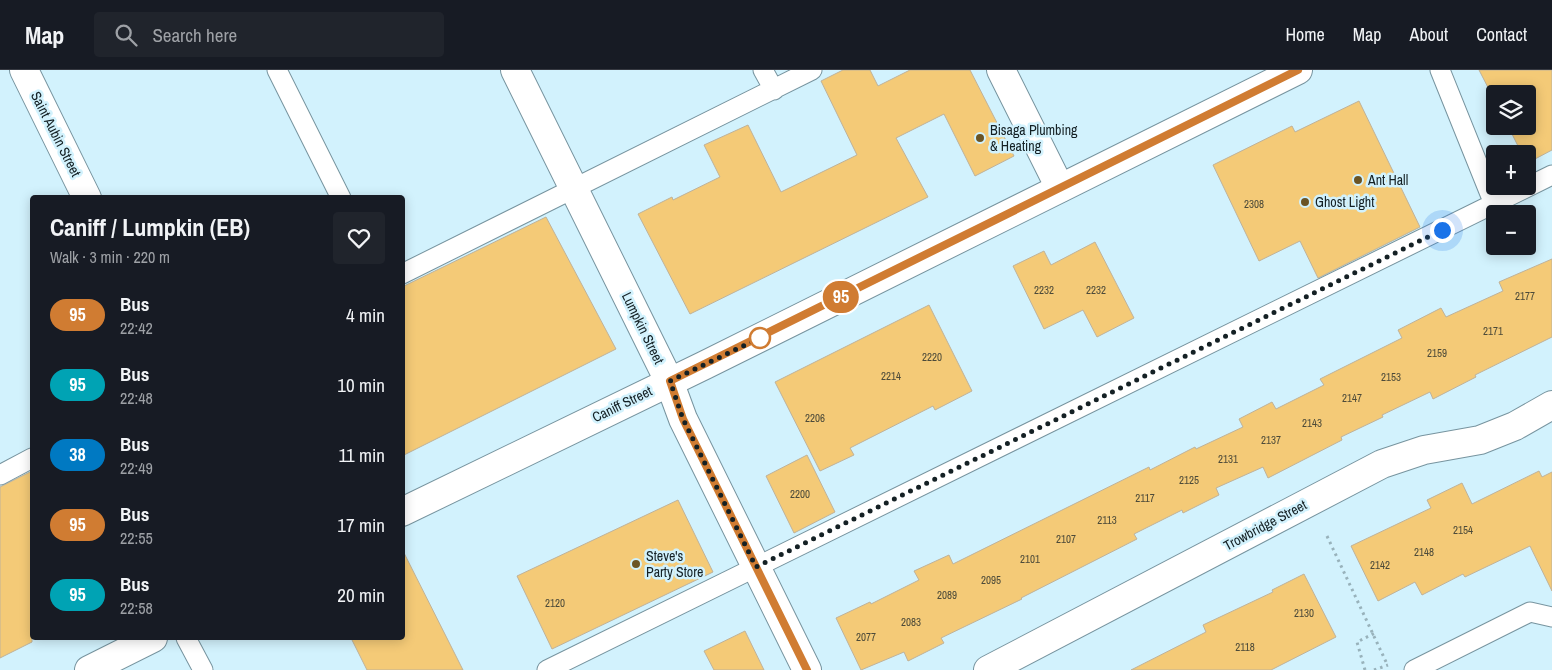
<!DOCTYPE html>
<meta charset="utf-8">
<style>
body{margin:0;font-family:"Archivo Narrow",sans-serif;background:#20242c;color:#f1f3f6;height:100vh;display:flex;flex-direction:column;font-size:19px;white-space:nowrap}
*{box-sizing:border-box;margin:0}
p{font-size:16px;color:#9ea1a6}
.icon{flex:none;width:28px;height:28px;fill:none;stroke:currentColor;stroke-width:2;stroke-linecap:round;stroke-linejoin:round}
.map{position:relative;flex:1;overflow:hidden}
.side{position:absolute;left:30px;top:125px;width:375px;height:445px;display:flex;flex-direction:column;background:#171b24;border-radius:5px;box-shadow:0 2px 12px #0003}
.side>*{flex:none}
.badge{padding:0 10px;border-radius:16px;font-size:18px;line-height:32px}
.fabs{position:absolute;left:1486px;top:15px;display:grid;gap:10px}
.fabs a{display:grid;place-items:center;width:50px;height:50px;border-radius:5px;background:#171b24;box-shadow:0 2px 12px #0003;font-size:25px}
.you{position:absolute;width:25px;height:25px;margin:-12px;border:4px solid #fff;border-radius:50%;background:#1a73e8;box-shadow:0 0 0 8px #1a73e833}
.map>.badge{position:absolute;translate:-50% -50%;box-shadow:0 0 0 2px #fff}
.round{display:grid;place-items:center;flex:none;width:52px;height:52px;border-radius:5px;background:#20242c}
.summary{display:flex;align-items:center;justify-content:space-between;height:85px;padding:0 20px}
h1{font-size:24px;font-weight:700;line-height:38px}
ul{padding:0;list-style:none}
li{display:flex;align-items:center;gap:15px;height:70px;padding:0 20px}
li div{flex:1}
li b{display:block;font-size:19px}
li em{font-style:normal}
li .badge{min-width:55px;font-weight:700;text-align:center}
header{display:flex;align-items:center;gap:30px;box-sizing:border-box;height:70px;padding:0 25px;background:#171b24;border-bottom:1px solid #363941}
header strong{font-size:24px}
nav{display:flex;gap:28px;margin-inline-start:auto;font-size:18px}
.search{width:350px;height:45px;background:#20242c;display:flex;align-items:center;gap:12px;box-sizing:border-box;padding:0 18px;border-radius:5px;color:#9ea1a6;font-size:19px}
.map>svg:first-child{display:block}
.building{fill:#f4ca77;stroke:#bfb29a}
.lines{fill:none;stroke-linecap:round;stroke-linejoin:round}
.service-casing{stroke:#77949f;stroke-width:21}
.minor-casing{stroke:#77949f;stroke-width:30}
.tertiary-casing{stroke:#77949f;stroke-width:30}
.path{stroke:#98b2bb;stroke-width:3;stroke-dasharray:2.5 4;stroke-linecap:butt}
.service{stroke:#fff;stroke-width:19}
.minor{stroke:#fff;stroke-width:28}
.tertiary{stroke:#fff;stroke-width:28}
.line-casing{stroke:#fff;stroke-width:11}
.line{stroke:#d07c32;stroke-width:8}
.walk{stroke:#142024;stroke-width:5;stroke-dasharray:0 9}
.poi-dot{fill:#6b5424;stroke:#d2f2fd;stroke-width:2}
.stop-dot{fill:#fff;stroke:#d07c32;stroke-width:2.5}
.labels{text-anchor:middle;stroke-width:5;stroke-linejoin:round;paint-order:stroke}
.number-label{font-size:11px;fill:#4c4a39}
.poi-label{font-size:14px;fill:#142024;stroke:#d2f2fd;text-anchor:start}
.street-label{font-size:14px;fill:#142024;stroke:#d2f2fd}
</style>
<header>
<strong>Map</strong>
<div class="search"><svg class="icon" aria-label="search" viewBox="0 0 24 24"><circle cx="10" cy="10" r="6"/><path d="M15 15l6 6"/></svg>Search here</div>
<nav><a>Home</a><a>Map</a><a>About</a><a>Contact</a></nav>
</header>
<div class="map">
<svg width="1552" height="600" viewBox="0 0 1552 600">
<rect width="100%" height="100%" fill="#d2f2fd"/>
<path class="building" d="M843,0h27l8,16 32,-16h60l44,86 -39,20 -31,-62 -48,24 32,59 -238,117 -52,-100 34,-17 1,3 47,-23 -16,-32 44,-20 33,67 76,-37 -36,-74z
M1479,0h73v80l-17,9h-7v-5h-6l-14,-28h20v-32h-33v7z
M1359,31l61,126 -102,51 -18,-37 -41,20 -46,-96 79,-39 3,6z
M546,147l70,132 -214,107v-169z
M1095,172l39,76 -37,19 -14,-27 -39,19 -31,-63 31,-15 7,14z
M1552,189v78l-77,38 1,2 -43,22 -3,-7 -48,23 1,2 -42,20 1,3 -74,38 -5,-11 -47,21 3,7 -36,18 -1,-3 -48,24 3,5 -116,59 1,1 -81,39 3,5 -36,18 -4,-9 -43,18 -25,-52 34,-16 1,2 48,-24 -5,-9 35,-16 4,9 196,-97 1,3 45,-23 1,2 47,-22 -4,-8 33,-17 4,7 48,-24 -4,-6 82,-41 -4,-8 43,-22 5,9 57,-26 -4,-9z
M929,235l43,86 -37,19 -2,-4 -83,42 4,7 -34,16 -45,-89z
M807,385l28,57 -41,21 -28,-57z
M32,401v171l-32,16v-171z
M1539,401l3,6 10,-5v119l-22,-45 -65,31 -2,-3 -41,21 -7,-13 -37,19 -27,-55 80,-38 -4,-8 35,-17 10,21z
M678,430l35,72 -161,77 -35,-73z
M402,479l61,121h-96l-16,-32h51z
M1304,504l32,63 -65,33h-140l75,-38 -3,-7 70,-33 -1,-2z
M745,561l19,39h-50l-10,-19z"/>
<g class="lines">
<g class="service-casing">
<path id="service" d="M277,0l64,128
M763,0l11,20
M1440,0l54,134
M402,204l410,-204
M0,405l32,-17
M186,568l17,32
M547,600l1005,-495
M1414,600l116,-58 22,5"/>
</g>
<g class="minor-casing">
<path id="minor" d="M24,0l63,128
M515,0l154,311 14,38 124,251
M1001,0l59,118
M988,600l394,-206 42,-14 56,-10 35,-14 37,-21"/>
</g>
<g class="tertiary-casing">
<path id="tertiary" d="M402,442l303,-147 593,-295
M89,600l64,-32"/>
</g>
<path class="path" d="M1327,466l60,128
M1365,600l-8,-28 20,-10
M1374,600l14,-5"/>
<use href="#service" class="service"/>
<use href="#minor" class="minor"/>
<use href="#tertiary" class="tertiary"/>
</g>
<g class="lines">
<g class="line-casing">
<path id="line" d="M807,600l-124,-251 -13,-38 628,-311"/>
</g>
<use href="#line" class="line"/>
<path class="walk" d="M760,268l4,-2 -94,45 13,38 73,148 686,-337"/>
</g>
<g class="poi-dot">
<circle cx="980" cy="68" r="5"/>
<circle cx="1358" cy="110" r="5"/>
<circle cx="1305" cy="132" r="5"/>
<circle cx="636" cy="494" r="5"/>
</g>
<circle class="stop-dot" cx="760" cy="268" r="10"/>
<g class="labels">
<g class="number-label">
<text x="1254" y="138">2308</text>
<text x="1044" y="224">2232</text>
<text x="1096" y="224">2232</text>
<text x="1525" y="230">2177</text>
<text x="1493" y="265">2171</text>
<text x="1437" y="287">2159</text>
<text x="932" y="291">2220</text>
<text x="891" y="310">2214</text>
<text x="1391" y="311">2153</text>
<text x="1352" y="332">2147</text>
<text x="815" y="352">2206</text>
<text x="1312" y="357">2143</text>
<text x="1271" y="374">2137</text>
<text x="1228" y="393">2131</text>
<text x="1189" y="414">2125</text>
<text x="800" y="428">2200</text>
<text x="1145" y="432">2117</text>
<text x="1107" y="454">2113</text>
<text x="1463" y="464">2154</text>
<text x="1066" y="473">2107</text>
<text x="1424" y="486">2148</text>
<text x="1030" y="493">2101</text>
<text x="1380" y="499">2142</text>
<text x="991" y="514">2095</text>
<text x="947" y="529">2089</text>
<text x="555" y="537">2120</text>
<text x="1304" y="547">2130</text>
<text x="911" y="556">2083</text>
<text x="866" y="571">2077</text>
<text x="1245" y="581">2118</text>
</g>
<g class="poi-label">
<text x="990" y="65">Bisaga Plumbing<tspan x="990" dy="16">&amp; Heating</tspan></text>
<text x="1368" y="115">Ant Hall</text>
<text x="1315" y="137">Ghost Light</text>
<text x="646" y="491">Steve's<tspan x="646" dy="16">Party Store</tspan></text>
</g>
<g class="street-label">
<text transform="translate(56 64) rotate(63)" y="5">Saint Aubin Street</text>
<text transform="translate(643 258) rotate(64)" y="5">Lumpkin Street</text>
<text transform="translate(622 334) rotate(-26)" y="5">Caniff Street</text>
<text transform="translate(1265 455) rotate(-28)" y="5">Trowbridge Street</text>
</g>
</g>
</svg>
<div class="fabs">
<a><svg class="icon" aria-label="layers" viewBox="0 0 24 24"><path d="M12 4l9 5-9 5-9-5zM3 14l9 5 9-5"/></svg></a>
<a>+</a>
<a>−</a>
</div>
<div class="you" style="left:1442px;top:160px"></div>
<b class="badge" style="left:841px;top:227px;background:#d07c32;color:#fff">95</b>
<section class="side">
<div class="summary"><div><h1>Caniff / Lumpkin (EB)</h1><p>Walk · 3 min · 220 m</p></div><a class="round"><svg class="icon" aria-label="heart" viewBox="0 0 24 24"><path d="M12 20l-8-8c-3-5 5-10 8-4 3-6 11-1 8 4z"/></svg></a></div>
<ul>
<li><span class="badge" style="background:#d07c32;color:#fff">95</span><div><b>Bus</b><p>22:42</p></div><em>4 min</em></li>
<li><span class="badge" style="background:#00a3b4;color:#fff">95</span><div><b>Bus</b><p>22:48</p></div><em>10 min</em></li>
<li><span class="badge" style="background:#0079c2;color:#fff">38</span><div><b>Bus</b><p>22:49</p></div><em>11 min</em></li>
<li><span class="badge" style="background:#d07c32;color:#fff">95</span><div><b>Bus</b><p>22:55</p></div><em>17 min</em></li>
<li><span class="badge" style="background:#00a3b4;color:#fff">95</span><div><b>Bus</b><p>22:58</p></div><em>20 min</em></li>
</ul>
</section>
</div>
